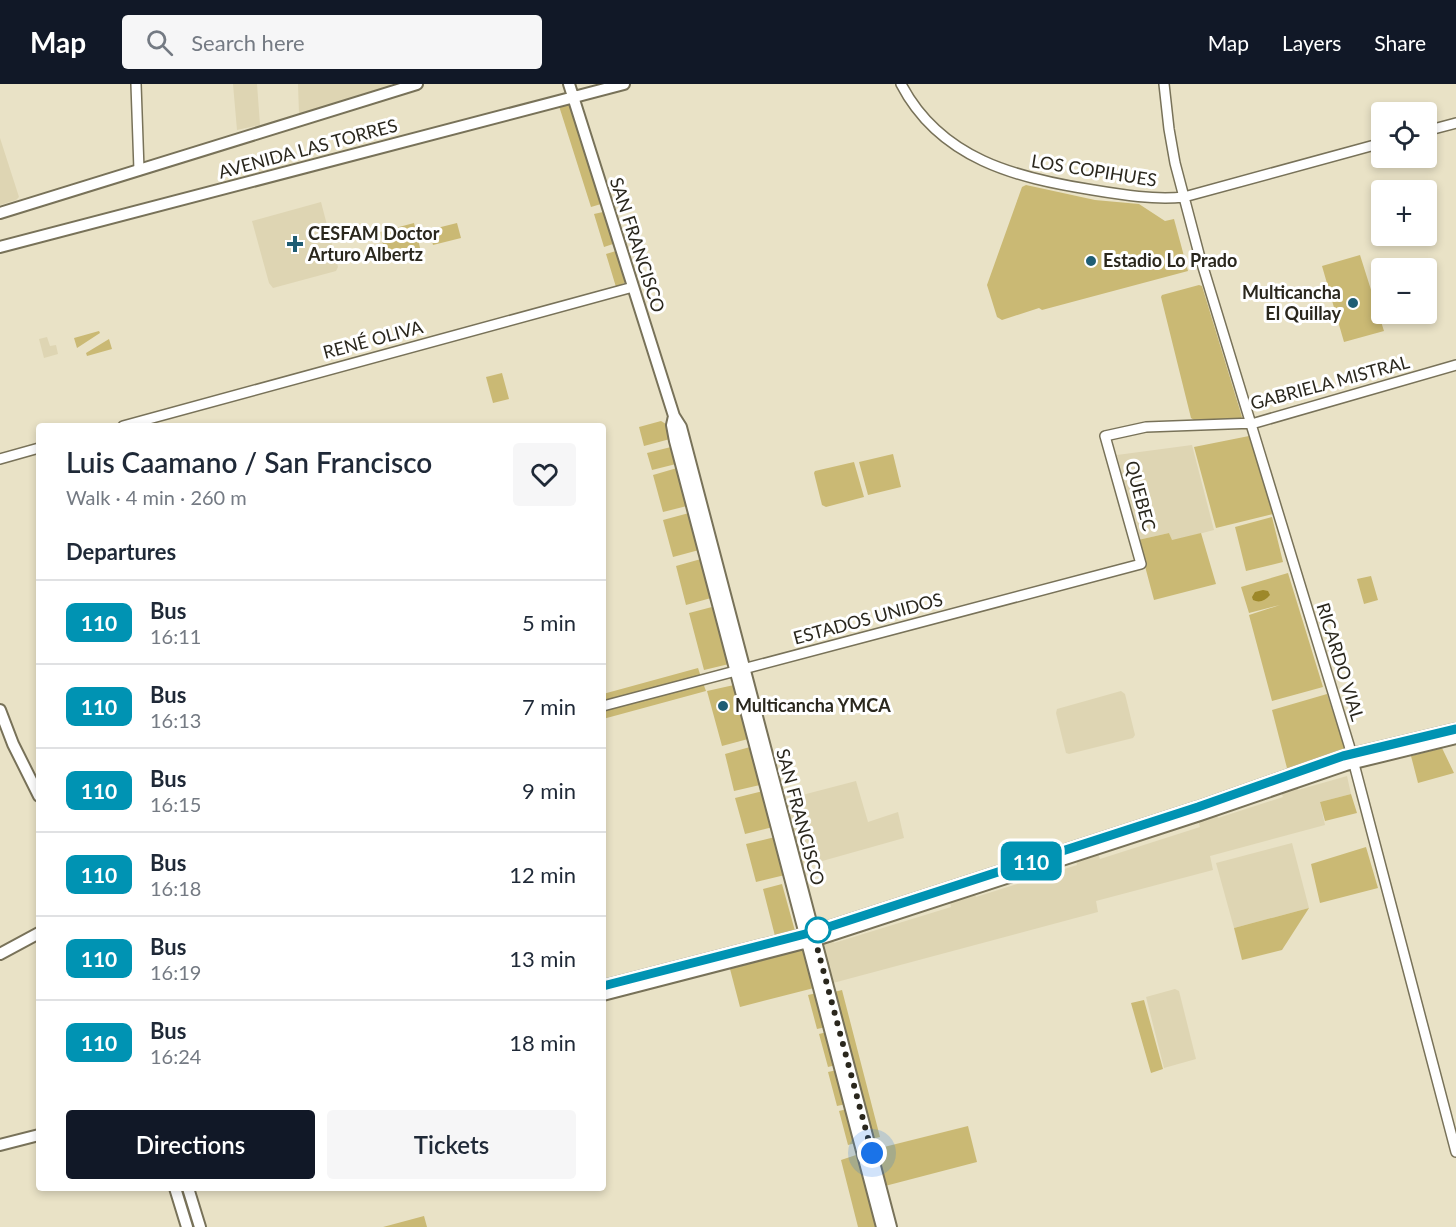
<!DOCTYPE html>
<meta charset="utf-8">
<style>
body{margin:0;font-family:Lato,sans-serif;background:#f6f6f7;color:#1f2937;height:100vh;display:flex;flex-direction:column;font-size:22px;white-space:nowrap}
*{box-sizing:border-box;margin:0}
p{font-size:20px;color:#747a83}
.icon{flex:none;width:33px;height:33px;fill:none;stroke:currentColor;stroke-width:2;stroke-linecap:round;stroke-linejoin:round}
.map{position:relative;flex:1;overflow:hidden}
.panel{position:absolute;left:36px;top:339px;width:570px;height:768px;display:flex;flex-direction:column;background:#fff;border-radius:6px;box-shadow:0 3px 9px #0003}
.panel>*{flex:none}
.badge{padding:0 12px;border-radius:9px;font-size:21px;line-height:39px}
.fabs{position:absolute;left:1371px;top:18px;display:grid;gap:12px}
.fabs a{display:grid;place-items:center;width:66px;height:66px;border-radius:6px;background:#fff;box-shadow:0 3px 9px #0003;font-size:30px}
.you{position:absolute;width:30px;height:30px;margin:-15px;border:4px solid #fff;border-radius:50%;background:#1a73e8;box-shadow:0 0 0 9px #1a73e833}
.map>.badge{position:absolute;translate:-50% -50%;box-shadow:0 0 0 3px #fff}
h2{padding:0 30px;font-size:22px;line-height:54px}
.round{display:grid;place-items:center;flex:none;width:63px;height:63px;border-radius:6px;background:#f6f6f7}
.headline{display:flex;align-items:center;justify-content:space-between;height:102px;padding:0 30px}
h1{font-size:28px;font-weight:600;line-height:45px}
.cta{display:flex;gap:12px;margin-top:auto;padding:12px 30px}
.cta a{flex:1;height:69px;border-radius:6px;background:#111827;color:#fff;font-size:24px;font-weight:600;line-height:69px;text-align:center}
.cta a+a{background:#f6f6f7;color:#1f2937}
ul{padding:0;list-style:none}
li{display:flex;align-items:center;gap:18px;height:84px;padding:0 30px;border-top:2px solid #e0e1e3}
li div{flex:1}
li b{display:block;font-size:22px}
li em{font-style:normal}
li .badge{min-width:66px;font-weight:700;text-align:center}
header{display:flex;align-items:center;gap:36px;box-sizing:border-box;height:84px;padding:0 30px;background:#111827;color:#fff}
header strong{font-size:28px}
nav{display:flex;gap:33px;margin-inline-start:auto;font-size:21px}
.search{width:420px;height:54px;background:#f6f6f7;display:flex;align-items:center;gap:15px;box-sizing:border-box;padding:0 21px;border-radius:6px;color:#747a83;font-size:22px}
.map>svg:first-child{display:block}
.built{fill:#ded5b3}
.green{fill:#cab974}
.water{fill:#9d882a}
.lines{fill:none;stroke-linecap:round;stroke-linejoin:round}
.minor-casing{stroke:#787259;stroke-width:12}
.major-casing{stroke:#787259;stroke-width:14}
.minor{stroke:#fff;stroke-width:9}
.major{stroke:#fff;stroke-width:10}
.line-casing{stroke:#fff;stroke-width:14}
.line{stroke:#0093b3;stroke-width:9}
.walk{stroke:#2a271d;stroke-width:6;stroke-dasharray:0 10.8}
.poi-dot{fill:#1f5d74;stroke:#fff;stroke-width:2}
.stop-dot{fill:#fff;stroke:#0093b3;stroke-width:3}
.labels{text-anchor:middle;stroke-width:6;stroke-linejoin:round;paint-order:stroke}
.street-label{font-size:18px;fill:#2a271d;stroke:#fff}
.poi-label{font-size:18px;font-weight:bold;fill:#2a271d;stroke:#fff;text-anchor:start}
</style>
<header>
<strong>Map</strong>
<div class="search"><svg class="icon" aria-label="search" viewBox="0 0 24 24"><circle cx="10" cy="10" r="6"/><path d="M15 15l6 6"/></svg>Search here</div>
<nav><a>Map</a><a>Layers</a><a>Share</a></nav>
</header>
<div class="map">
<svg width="1456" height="1143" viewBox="0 0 1456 1143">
<rect width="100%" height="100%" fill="#e9e2c6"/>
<path class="built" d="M233,0h24l3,41 -23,5z
M298,0h93v3l-92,27z
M0,54l19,59 -3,3 -16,5z
M321,118l17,65 -2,4 -63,17 -4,-5 -17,-62z
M47,253l3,9 6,-1 2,9 -14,4 -5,-19z
M1192,361l22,85 -42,11 -3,-8 -31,7 -21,-85z
M1121,607l4,3 10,41 -2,3 -64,16 -3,-1 -10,-40 1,-4z
M1347,692l4,18 -31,8 5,23 -115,31 3,14 -117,31 2,11 -265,71 -11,-42 10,-3 2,5 117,-36 -1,-5 24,-9 2,4 101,-32 -1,-5 22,-6 2,5 100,-32 -2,-7 18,-6 2,4 65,-21 -2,-5 16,-6 1,4z
M856,697l12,41 30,-10 6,26 -103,29 -18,-67z
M1292,759l17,65 -75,20 -18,-65z
M1175,905l4,2 17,68 -32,9 -18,-71z"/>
<path class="green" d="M571,19l31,97 -1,4 -10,3 -32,-101z
M1026,101l69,15 44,4 26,17 9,-2 14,52 -146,39 -3,-2 -37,12 -5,-3 -10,-32 35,-98z
M603,128l3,1 9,28 -2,3 -9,3 -10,-33z
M414,139l7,29 -34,9 -7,-29z
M457,139l4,15 -28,7 -4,-15z
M616,167l3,1 9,29 -12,6 -10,-33z
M1360,171l24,76 -40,11 -22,-76z
M1199,201l3,1 40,131 -2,2 -46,1 -3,-2 -30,-121 1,-2z
M99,247l1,2 -23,15 -3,-10z
M109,255l3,10 -25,7 -1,-3z
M502,289l7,26 -16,4 -7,-26z
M661,337l5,3 4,15 -26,7 -5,-19z
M1249,352l24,78 -57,14 -22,-81z
M671,363l5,17 -24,6 -5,-17z
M893,370l8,33 -33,8 -9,-33z
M854,378l10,35 -38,10 -4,-2 -8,-32 1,-2z
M677,384l10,38 -24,6 -10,-37z
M689,429l10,37 -26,7 -10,-37z
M1272,433l11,45 -37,9 -11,-44z
M1169,449l3,7 29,-7 15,51 -62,16 -16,-60z
M701,475l10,39 -25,7 -10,-39z
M1288,489l35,114 -51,14 -23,-86 31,-10 -31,8 -8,-26z
M1371,492l7,24 -14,4 -7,-25z
M712,523l17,57 -25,6 -15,-57z
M698,584l3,9 -98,27v-10z
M703,599l3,8 -103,28v-10z
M734,601l14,54 -26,7 -15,-55z
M1327,610l19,57 -58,21 -16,-62z
M750,663l10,38 -26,6 -9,-37z
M1442,664l12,25 -36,10 -7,-27z
M763,707l10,36 -28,7 -10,-36z
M1351,710l6,19 -32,8 -5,-19z
M775,753l10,38 -29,7 -10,-38z
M1366,763l12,41 -58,15 -9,-39z
M782,800l13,47 -20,5 -12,-47z
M1309,824l-27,42 -40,10 -8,-32z
M803,865l11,39 -74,19 -10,-38z
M842,906l38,147 -8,2 -38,-147z
M817,909l9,34 -9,2 -9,-34z
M1144,916l19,69 -12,4 -20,-70z
M827,948l9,33 -8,2 -9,-33z
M837,986l9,34 -9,2 -9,-34z
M847,1025l9,34 -8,2 -9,-34z
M968,1042l9,36 -92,24 -9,-37z
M859,1070l19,73h-20l-17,-67z
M424,1132l3,11h-44z"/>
<path class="water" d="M1263,506l5,1 2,4c-5,6 -11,8 -17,5l-1,-3 3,-5z"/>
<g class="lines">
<g class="minor-casing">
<path id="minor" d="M136,0l3,86
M901,0c39,75 115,94 192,106 30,5 61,10 91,7l198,-54
M1164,0l5,45 6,34 24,91 150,491 107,407
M1426,47l30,-8
M123,342l510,-139
M0,375l39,-11
M603,622l538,-142 -36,-128 41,-9 109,-4 201,-58"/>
</g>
<g class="major-casing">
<path id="major" d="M569,0l105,332 7,11 210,800
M0,129l417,-129
M0,163l624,-163
M674,332l-2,9 3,16 207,786
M0,626l13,34 26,52
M0,870l39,-21
M603,902l210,-54 385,-125 145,-51 113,-27
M603,911l213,-55 384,-125 146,-50 110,-27
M0,1061l39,-10
M175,1104l12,39
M188,1104l12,39"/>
</g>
<use href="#minor" class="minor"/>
<use href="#major" class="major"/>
</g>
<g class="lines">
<g class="line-casing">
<path id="line" d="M603,902l210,-54 385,-125 145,-51 113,-27"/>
</g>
<use href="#line" class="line"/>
<path class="walk" d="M818,846l4,-1 -9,3 59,221"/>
</g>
<g class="poi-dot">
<path d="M292 151h6v6h6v6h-6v6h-6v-6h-6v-6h6z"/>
<circle cx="1091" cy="177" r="6"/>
<circle cx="1353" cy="219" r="6"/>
<circle cx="723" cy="622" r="6"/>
</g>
<circle class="stop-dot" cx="818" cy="846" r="12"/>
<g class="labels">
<g class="street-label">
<text transform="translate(308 65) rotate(-15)" y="6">AVENIDA LAS TORRES</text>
<text transform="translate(1094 87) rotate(9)" y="6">LOS COPIHUES</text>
<text transform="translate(637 161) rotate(72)" y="6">SAN FRANCISCO</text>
<text transform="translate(373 256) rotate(-15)" y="6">RENÉ OLIVA</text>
<text transform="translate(1330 299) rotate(-15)" y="6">GABRIELA MISTRAL</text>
<text transform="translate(1140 412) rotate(75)" y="6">QUEBEC</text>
<text transform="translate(868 535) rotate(-15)" y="6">ESTADOS UNIDOS</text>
<text transform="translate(1340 578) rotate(73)" y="6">RICARDO VIAL</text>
<text transform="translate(800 733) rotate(75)" y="6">SAN FRANCISCO</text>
</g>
<g class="poi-label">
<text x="308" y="156">CESFAM Doctor<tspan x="308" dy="21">Arturo Albertz</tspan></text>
<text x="1103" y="183">Estadio Lo Prado</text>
<text x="1341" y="215" text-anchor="end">Multicancha<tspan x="1341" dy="21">El Quillay</tspan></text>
<text x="735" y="628">Multicancha YMCA</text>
</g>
</g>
</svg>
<div class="fabs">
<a><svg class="icon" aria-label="locate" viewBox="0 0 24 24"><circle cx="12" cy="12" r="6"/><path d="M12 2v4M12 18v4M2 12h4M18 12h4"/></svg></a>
<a>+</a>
<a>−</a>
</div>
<div class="you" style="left:872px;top:1069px"></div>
<b class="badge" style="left:1031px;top:777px;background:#0093b3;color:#fff">110</b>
<section class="panel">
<div class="headline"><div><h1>Luis Caamano / San Francisco</h1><p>Walk · 4 min · 260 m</p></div><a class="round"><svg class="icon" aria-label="heart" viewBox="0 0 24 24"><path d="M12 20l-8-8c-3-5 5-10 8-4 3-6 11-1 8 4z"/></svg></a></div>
<h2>Departures</h2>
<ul>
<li><span class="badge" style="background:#0093b3;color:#fff">110</span><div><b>Bus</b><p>16:11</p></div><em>5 min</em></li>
<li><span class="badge" style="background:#0093b3;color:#fff">110</span><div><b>Bus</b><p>16:13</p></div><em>7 min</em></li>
<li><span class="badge" style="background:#0093b3;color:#fff">110</span><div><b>Bus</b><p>16:15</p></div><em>9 min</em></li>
<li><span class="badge" style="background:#0093b3;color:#fff">110</span><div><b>Bus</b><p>16:18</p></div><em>12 min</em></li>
<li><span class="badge" style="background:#0093b3;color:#fff">110</span><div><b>Bus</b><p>16:19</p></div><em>13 min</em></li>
<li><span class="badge" style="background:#0093b3;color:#fff">110</span><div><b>Bus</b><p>16:24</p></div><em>18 min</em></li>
</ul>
<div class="cta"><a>Directions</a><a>Tickets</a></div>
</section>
</div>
